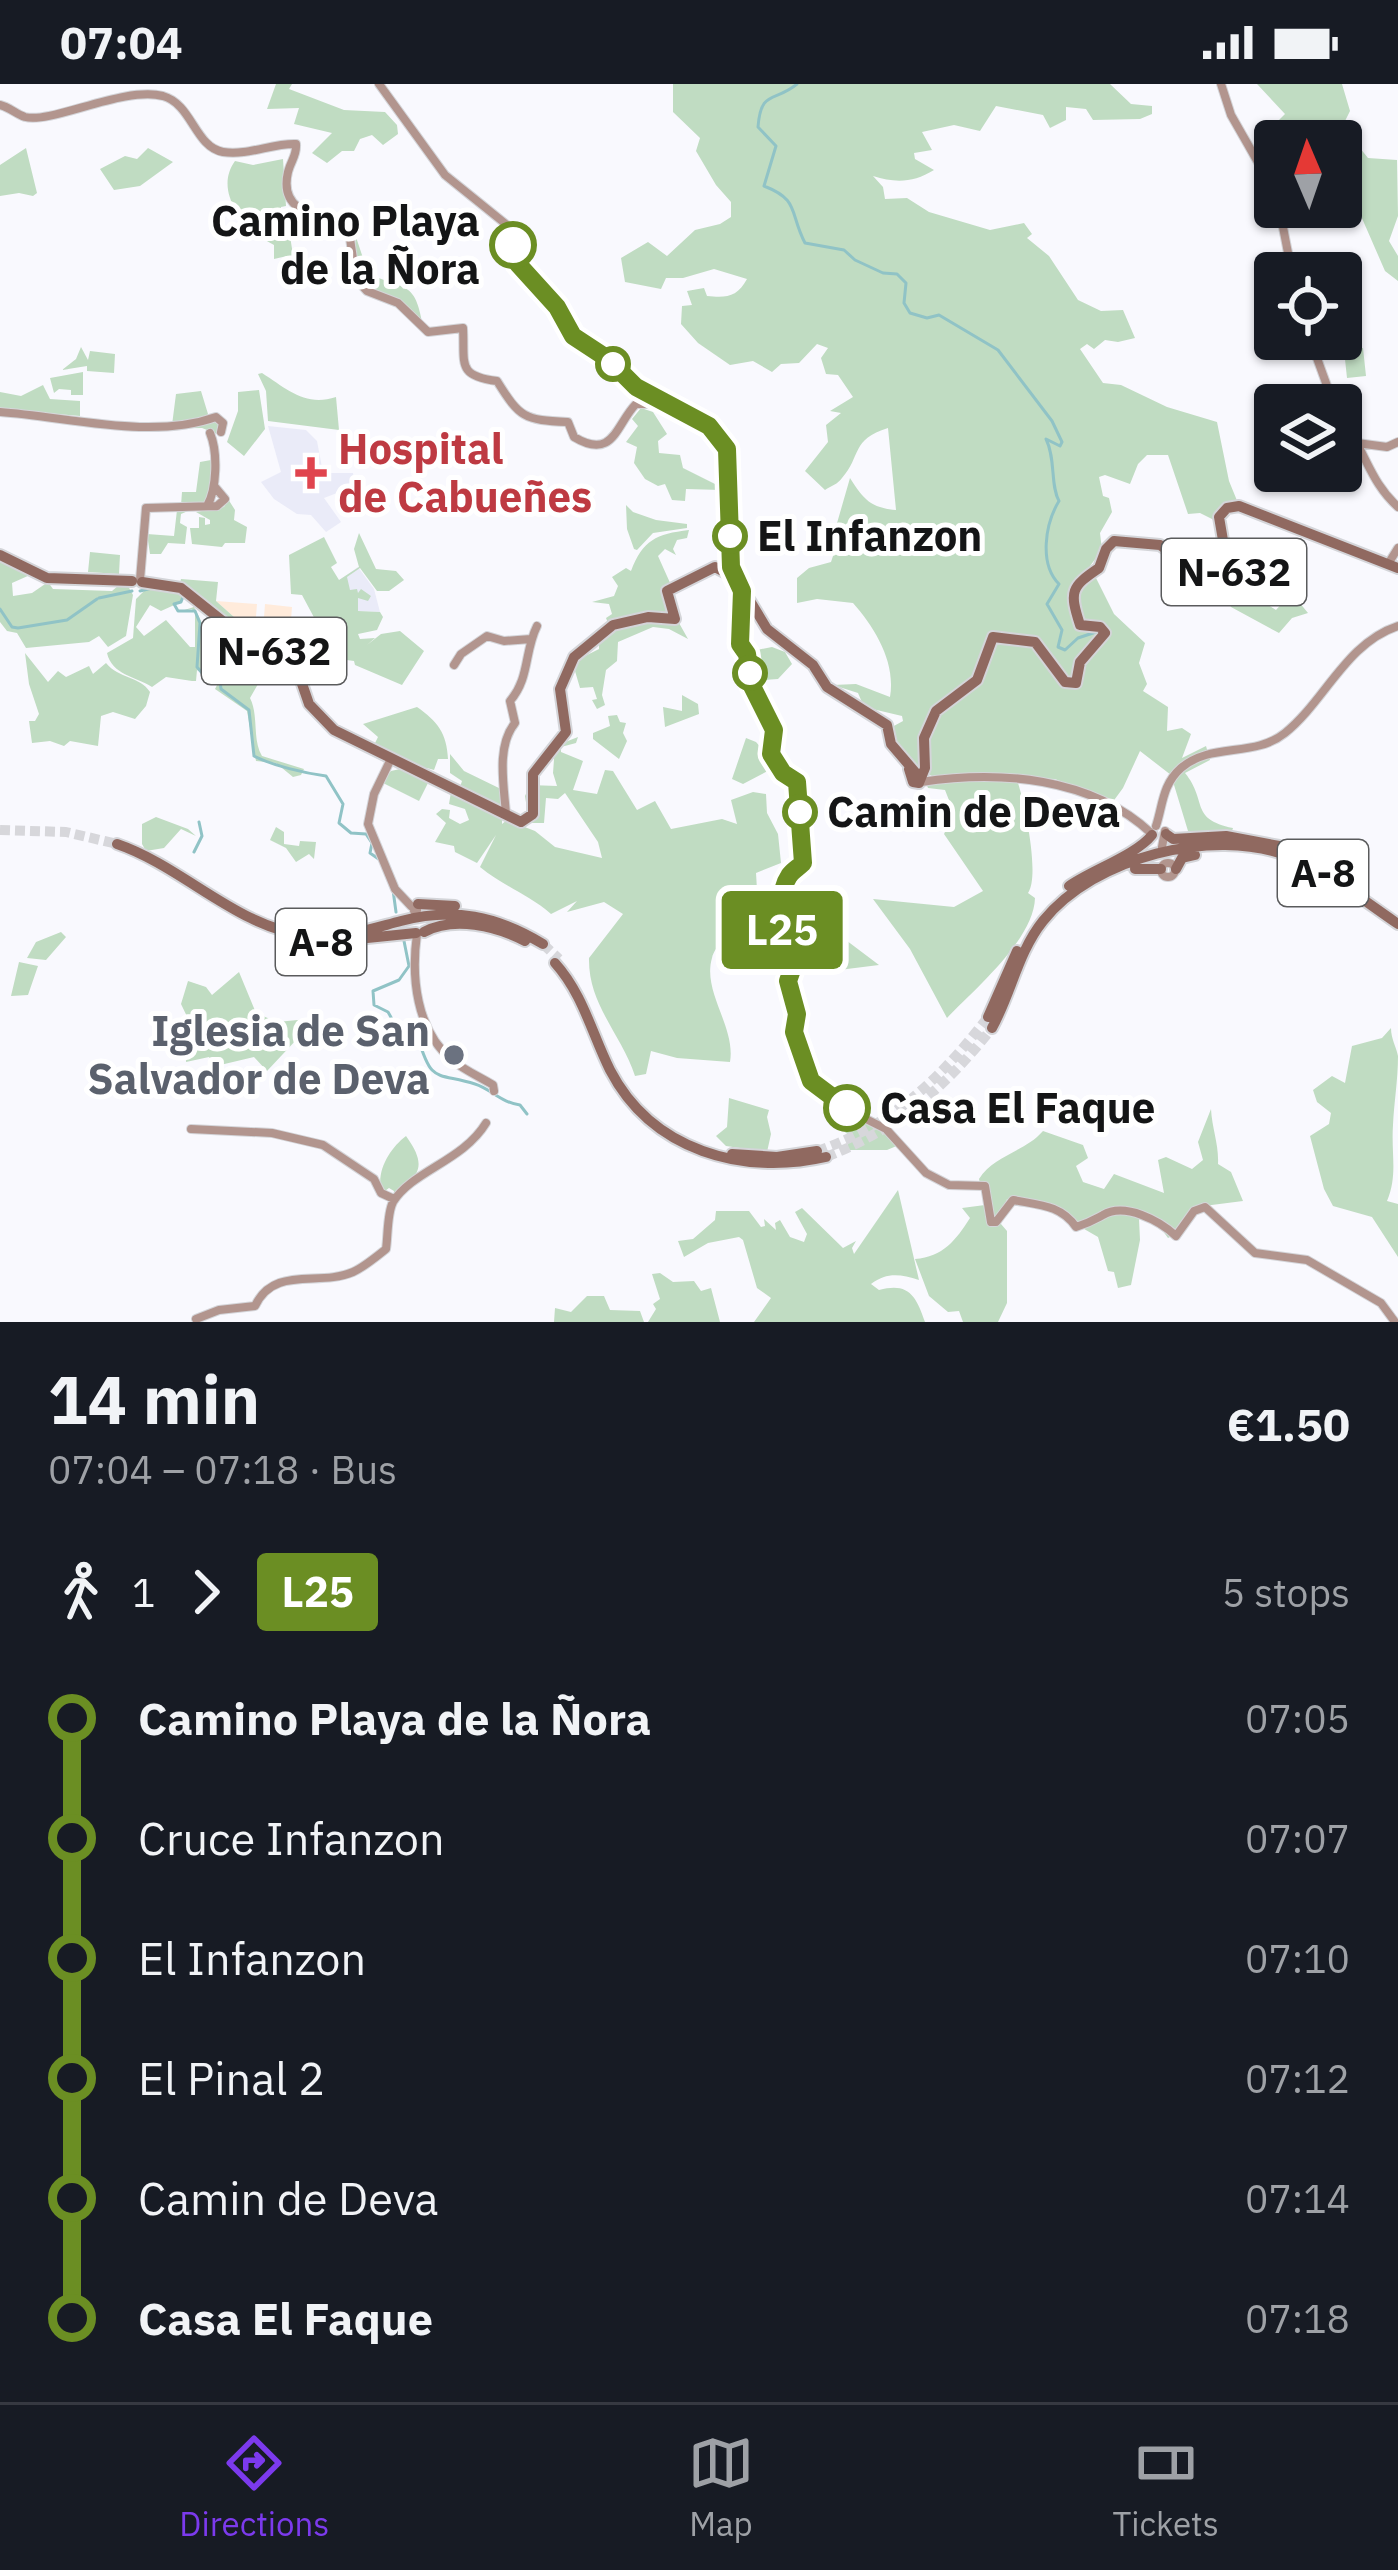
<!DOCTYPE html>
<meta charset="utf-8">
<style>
body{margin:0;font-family:"IBM Plex Sans",sans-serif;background:#20242c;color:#f1f3f6;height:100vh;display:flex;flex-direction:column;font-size:45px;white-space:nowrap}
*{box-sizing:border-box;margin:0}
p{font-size:39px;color:#9ea1a6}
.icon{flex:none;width:66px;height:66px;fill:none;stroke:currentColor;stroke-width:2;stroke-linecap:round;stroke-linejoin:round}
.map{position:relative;height:1238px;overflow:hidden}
.sheet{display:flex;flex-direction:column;background:#171b24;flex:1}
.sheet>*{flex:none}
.badge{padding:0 24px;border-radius:9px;font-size:42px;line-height:78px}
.needle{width:78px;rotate:358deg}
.fabs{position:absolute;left:1254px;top:36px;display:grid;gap:24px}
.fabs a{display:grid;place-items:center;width:108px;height:108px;border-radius:12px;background:#171b24;box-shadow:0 3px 9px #0004;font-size:60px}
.map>.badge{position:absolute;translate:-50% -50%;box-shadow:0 0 0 6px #fff}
.legs{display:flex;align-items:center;gap:18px;height:132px;padding:0 48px;font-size:39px}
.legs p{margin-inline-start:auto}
.headline{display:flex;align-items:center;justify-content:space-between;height:204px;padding:0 48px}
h1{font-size:66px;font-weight:800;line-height:90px}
ul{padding:0 48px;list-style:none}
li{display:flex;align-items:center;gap:42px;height:120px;font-size:45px}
li i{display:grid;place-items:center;width:18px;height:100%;margin:0 15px;background:currentColor}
li i::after{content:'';width:30px;height:30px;margin:-15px;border:9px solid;border-radius:50%;background:#171b24}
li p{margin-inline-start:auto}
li:first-child i{background:linear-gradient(#0000 50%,currentColor 0)}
li:last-child i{background:linear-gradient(currentColor 50%,#0000 0)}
.status{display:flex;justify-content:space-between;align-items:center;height:84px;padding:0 60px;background:#171b24;direction:ltr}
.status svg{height:33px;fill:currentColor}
.dock{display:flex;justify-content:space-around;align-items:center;height:168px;border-top:3px solid #363941;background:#171b24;font-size:33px;color:#9ea1a6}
.dock a{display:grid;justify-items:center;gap:6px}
.dock .on{color:#7c3aed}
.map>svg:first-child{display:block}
.industrial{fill:#ffebdb}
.built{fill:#eaebf8}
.green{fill:#c0dcc2}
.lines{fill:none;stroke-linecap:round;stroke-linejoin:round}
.stream{stroke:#90c3c6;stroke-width:3}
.highway-tunnel{stroke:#d7d7db;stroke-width:10;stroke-dasharray:10 5;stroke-linecap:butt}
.secondary-casing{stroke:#d4d5d9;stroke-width:10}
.highway-casing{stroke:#d4d5d9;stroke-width:14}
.secondary{stroke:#b2958e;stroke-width:8}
.highway{stroke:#906960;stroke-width:10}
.line-1-casing{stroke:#fff;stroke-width:27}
.line-1{stroke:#6b8e23;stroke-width:18}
.stop-1-dot{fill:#fff;stroke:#6b8e23;stroke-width:6}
.health-dot{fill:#e0444e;stroke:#fff;stroke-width:4.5}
.worship-dot{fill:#6b7280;stroke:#fff;stroke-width:4.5}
.labels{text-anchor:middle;stroke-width:10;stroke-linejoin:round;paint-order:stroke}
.shield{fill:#fff;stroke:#5a5b5c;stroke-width:3}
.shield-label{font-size:39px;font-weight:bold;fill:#141516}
.stop-label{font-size:42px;font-weight:bold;fill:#141516;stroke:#fff;text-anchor:start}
.health-label{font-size:42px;font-weight:bold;fill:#be3a42;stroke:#fff;text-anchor:start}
.worship-label{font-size:42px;font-weight:bold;fill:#5b616d;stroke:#fff;text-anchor:end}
</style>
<div class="status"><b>07:04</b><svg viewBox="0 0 49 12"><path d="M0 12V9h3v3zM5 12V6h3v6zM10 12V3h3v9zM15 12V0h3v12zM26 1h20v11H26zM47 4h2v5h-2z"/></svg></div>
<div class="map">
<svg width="1398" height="1238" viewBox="0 0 1398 1238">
<rect width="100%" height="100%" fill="#f9f9fe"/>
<path class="industrial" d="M216,517l41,3 -2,25 -12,-4z
M265,520l27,3 -2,26 -27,-2z"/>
<path class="built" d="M268,342l38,4 11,11 6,32h30l2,13 -31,12 17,24 -15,10 -15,-17 -14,-1 -23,-15 -13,-17 20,-10z
M358,483l16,22 6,23 -23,-1 -19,-30z"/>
<path class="green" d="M276,0h16l-3,5 55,21 41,2 12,13 1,9 -15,11 -11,-10 -12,4 -6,12h-12l-15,12 -15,-10 20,-20 -38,-9 5,-16 -32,1z
M673,0h437l21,20 21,2v8l-12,5 -47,1 -7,-11 -20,-2v13l-16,8 -7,-13 -47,-9 -16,25 -26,-6 -32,7 10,18 -18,3 1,6 19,11c-21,13 -39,13 -61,6l10,11 2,12 22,-1 22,14 61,18 34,-7 8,11 -5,4 22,18 29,44 23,11 22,-1 12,28 -17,4 -13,-2 -11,9 -7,-5 -7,5 23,34 18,2 46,22 50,15 12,59 9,22 -20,10 34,82 24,15 8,-9 15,1 9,11 -16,5 -13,15 -48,-26 -22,-55 17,6 -12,-38 -14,-7 -12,1 -20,-59h-21l-9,9 -8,20 -25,-9 -6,2 4,19 6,2 3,14 -12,21 2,17 -12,16 24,48 31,29 -6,20 8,21 -4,7 25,16 -1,24 15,-3 9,6 -9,24 24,-12 4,14 -25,13c23,28 4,46 48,55l-2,6 -43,-3 -17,-56 -31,-24 -17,37 -11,15 -57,-24 -64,-2 27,6c7,22 22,93 10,110l7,5c-1,41 -60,91 -88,120l-37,-69 -37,-50 81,8 29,-16 -39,-57 10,-21 -9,-23 -17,-2 -2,-5 8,-6c-23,-11 -39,-24 -42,-50l11,-6 -1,-5 -38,-9 -6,-14 -25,-8 23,-1 34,13c6,-35 -15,-69 -37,-94l-36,-4 -20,4v-25l12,-10 22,-6 4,-12 -4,-6 19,-66c13,21 21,30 46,32l-8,-82c-37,11 -27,29 -46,50 -4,6 -11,8 -17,12l-20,-19 23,-29 -2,-17 15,-12 -11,-2 23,-14 -15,-22 -12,-1 -5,-16 7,-10 -11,-4 -18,19 -18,1 -9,8 -19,-11 -23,4 -32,-22 -17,-19 1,-18 10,-1 -5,-14 17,-3 3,8c20,2 30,1 40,-17l-33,-10 -31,9h-17l-5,11 -36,-7 -4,-24 27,-16 19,14 28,-26 25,-6 11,-7v-15l-15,-17 -20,-34 4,-13 -27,-26z
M1257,0h85l8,27 -5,10 3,12 20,25 29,2 1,56 -9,25 9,15v25l-13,-10 -24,-55 -20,-14v-61h-45l-19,-19 8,-8z
M26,64l11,45 -4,3 -14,-3 -19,3v-31z
M148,64l25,14 -33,24 -26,4 -14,-21 25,-13 12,3z
M283,75l3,47 -5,1v10h6l6,38 4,4 -5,11 -5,-14 -13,3v-14c-27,-13 -62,-52 -39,-84l18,4z
M356,153l12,36c37,19 47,5 55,54l-67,-51 3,-4 -6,-8z
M81,263l7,13 2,-9 25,3 -1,19 -27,-2v-5l-25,4 14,-11z
M1363,264l3,28 -19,2 -3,-28z
M83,288v23h-12v-5l-12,-1 -5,4 -4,-15z
M262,289c25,16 43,34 74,24l3,33 -71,-9 -2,-30 -8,-17z
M43,301l7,14 30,2v15l-80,-7v-17l21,4z
M259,306l6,39 -21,27 -17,-14 11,-31v-19z
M201,307l7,23 -5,7 16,-3 2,14 -4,2 -15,-6 -70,1 40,-4 4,-31z
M641,324l12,4 14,22 -9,7 1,12 21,2 3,13 34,17 11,-1 -1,12 -6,-6 -35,-1 -1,12 -13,-1 -7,-16 -7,2 -13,-7 -11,-16 3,-16 -11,-5 12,-16 -6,-7z
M211,376l1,31 -7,13 -24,1 1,-13h14l4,-30z
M228,415l7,11 -1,10 13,7 -2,16h-20l-3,4 -30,-3 -2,-16h9v-11l6,1v7l5,-1v-4l-14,-8 28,-5z
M626,421l7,7 23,8 31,4v4l-34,5 -16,17 -3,-1 -7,-20z
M177,426l11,1 -7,3 -1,9 7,4 -2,17 -17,-1 -7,11h-11l-3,-20 27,2z
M689,446l-2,8 -10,2 -4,9 3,6 -11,-6 -7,7 13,29 3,29 14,25 -19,-10 -16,-2 -35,15 -1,19 -11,9 -4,25 3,10 -8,4 -5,-9 5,-1 -4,-12 -13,1 -5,-17 4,-12 20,-10v-10l11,-11 -4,-10 6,-4 -3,-10 -17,-2 22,-6 4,-10 -6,-9 14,-9 5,3c12,-31 25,-37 58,-41z
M359,449l17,36 20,2 8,9 -15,11h-12l-17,-23 -13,9 3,13 7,-1 1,4 3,-4 10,7 -3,5 -10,-3v13l22,1 3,5 -6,13 -19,4 2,5 15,-1 -8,7 14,-11 19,-3 24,20 -22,34 -47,-20 -1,-4 -37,-5 2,-8 -13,1 -4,-11 -52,-1 -70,-54 1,-4 37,3 -2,19 27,24 12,4 -2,6 44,1 20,-13 -15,-28 -11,-1 -2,-39 35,-18 13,26 -6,4 8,13 20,-13 -5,-18z
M90,468l30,3 -1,19 -31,-2z
M0,473l30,18 -18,8 1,13 19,-3 16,-11 5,7 59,2 7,-6 9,1 5,9 -7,41 -18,11 -9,-11 -10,6 -63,6 -9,-15 -10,-2 -7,-9z
M149,502l36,6 -4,10 -20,9 -11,-6 -14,22 8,9 22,-16 24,27h5v-34l-3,-4 -14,3 16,-5 8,16 1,39 25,4 11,-6 18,13 4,-4 4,3 -15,26c9,18 2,41 12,58l42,13 -3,6 -8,2 -17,-14 -20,-2 -9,-50 -32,-22 6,-12 -3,-6 -6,-2 -7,6 -8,-5 -1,11h-4l-26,-4 -14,10c-17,-11 -40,-12 -45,-34l26,-15 3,-39z
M772,563l13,5 7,12 -14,15 -14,1 -12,-10 -5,-18z
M25,569l23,29 10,-11 8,6 23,-11 4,8 13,-11c13,16 34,13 44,29l-4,14 -11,13 -22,-7 -12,4 -3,30 -28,-5 -6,5 -14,-5 -18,2 -3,-22h6l4,-7 -10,-30z
M682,611l16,9 1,10 -34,13 -2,-20 19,4z
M417,623c20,14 30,26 31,52h-10l-4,11 -7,-2 -3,7 -52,-26 6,-12 -15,-13z
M617,631l3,7 6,1 -3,10 4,8 -8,18 -26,-20v-6l17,-7 -2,-10z
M578,653l-2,6 -15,4v5l22,9 -10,29 24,4 8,-24 8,1 24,39 18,-9 16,28 51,-10 15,5 -6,-24 22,-8 13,2 1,19 11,21 3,29 -25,10c2,31 2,26 -18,49l-8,-8c-6,9 -6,17 -10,27 -2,6 -7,11 -8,17 -10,34 24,69 18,104l-53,-4 -26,-7 -5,23 -11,2c-13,-41 -47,-71 -46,-118l34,-44 -19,-12 -37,10 10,-11 -26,13c-23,-20 -48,-28 -71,-47l16,-32 -19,28 -22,-11 -1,-6 -19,-4 11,-19 -10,-9 6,-5 8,1 -1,8 11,6 9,-4 -4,-11 -16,-5 2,-12 7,1 4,-12 -12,-8v-19l14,17 39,19 -1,34 5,-4 28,11 20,16 47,11 -4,-16 -33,-49 -7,6 -12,-1 -2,25h-14l2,-10 -5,-4 -2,-13 5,-11 27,1 -4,-13 2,-27z
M746,654l10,4 21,24 -34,18 -11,-5z
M400,685l29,12 -10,20 -38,-19 10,-11z
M156,733l32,12 8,7 -15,-7 -17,19 -18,3 -4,-7v-20z
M276,743l8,5v12l15,2 1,-5 16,1 -2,17 -5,-5 -13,8 -10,-14 -16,-8z
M804,833l18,5 57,43 -88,11 4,-13 13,-6 -9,-13z
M61,848l5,5 -20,23 -19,-2 9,-16z
M19,878l19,4 -10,29 -17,1z
M239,888l17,41 21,9 31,-3 5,3 -46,49 -13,-14 -38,9 -7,-9 -23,5 1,-16 7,-15 -13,-27 7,-23 18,6 6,8z
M1391,944c0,11 5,18 7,28 0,24 -4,47 -5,69 -2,29 5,50 -6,76l11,3v53l-26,-40 -39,-11 -9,-17 -14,-53 19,-12 2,-11 -14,-11 -4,-12 19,-14 13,7 7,-37 30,-8z
M729,1014l40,12 -2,7 4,17 -4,18 -41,-6 -10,-10 11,-9z
M1211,1025c1,20 8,35 7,55l13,8 12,29 -47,6 -18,26 -10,5 -11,-15 -18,-4 1,21 -9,45 -13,3 -4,-16 -6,-1 -10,-34 -59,-34 -32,-4 -6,25 6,7v72l-9,19h-35l-4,-11 -11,1 -19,-16 -14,-37c28,-2 41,-19 55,-41l-8,-10 23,-3 -6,-26c15,-24 46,-27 64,-48l40,14 5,13 -12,8 7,16 21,7 10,-15 50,19 -6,-33 8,-3 26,12 11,-9 -5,-18z
M854,1029l32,17 13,15 -12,5h-40l2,-15 -7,-5z
M406,1052c23,32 12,39 -13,62l1,-7 -5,-3 -7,5c-7,-21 8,-45 24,-57z
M898,1106l21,90c-19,-6 -32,-8 -48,4l8,6c30,-8 37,6 46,32h-171l17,-24 -14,-10 -14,-48 -4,-3 -31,6 -24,14 -6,-16 15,-2 22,-19 1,-9h33l12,16 4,-1 -1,-7 12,11 -1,-7 5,-3 10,17 14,5 3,-8 -12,-22 7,-4 41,40 13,-7 -4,7 2,6z
M660,1189l13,9 21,-1 7,10 10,-3 9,34h-72l8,-13 -3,-5 7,-5 -8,-25z
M587,1212h17l6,14 30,1 4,11h-90l1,-14 16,4z"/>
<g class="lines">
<path class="stream" d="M797,0c-23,19 -36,5 -39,43l18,19 -12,40c36,14 25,26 41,57l39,7 11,10 28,13 14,1 9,9 -2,20 6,10 17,5 12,-3 59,35 54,71 10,21 -2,4 -14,-7c10,20 4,46 13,62 -14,23 -20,63 0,83l-12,20 15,26 -4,17 7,3 13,-12 21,-7
M140,507l12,-3
M184,510l-3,8 -7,2 4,7h17l5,12 -3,44 5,6 8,-6 15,4 2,4 -7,6 1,8 28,21 5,46c20,10 50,17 72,20l17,28 -4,19 12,10 15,1 6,9 -2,10 10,7
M99,514l33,-7
M0,525l12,18 6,1 49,-8 30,-21
M194,768l8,-16 -3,-14
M393,806l3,22
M404,857l5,25 -10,14 -26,11 1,14 14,7c16,27 -1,14 30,26 14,46 17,34 57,46 16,5 27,19 45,21l7,9"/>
<path class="highway-tunnel" d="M0,746l66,2 51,12
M543,860l16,15
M817,1067c75,-25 124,-73 171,-134
M826,1073c70,-27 120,-70 166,-129"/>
<g class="secondary-casing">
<path id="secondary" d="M379,0l66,91 62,50 11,39 39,42 16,30 35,23 28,28 27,16
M1221,0l10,31 44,77
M0,21c9,2 16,9 25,12 27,7 98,-31 138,-21 29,8 32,51 60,56 25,4 49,-9 73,-8 1,12 -5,16 -8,28 -10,42 32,44 60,53l8,54 11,12 31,12 30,29 35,-4c2,35 -7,48 34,53 23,37 27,39 71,41l6,15c40,24 42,-13 62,-33h28l35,16 28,29 4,118
M1279,123l13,66
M1310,255l24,66
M0,328c69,5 151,28 216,5l7,6 -2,9
M1341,337c25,28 27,59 57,86
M1357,359l30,4 11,-5
M215,403l10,12 -8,7
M207,422c10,-17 11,-54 3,-73
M1388,480l10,-16
M140,496l6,-72 71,-2
M742,507c-3,33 1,62 9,93 4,15 17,28 22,43 4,12 0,7 -2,18 -2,18 13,29 26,37l6,81 -16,17 -5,52 11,32 -5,17 9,33 -3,18 19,52 31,24 42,21 40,44 23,12 36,1 6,36h5l17,-22c26,5 48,5 63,27 13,-4 16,-6 27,-12 22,-13 57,6 73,21l18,-25 11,-4 50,46 52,7 74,43 14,19
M454,581l7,-11 26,-18 17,5 27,-2
M389,679l-15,31 -6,30 27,65 16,17
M921,698c78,-12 170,-5 230,51
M506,730c-2,-28 -10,-68 9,-91l-5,-22c20,-23 14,-49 27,-75
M1156,742c7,-21 6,-41 25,-58 30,-26 73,-10 104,-35 40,-32 61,-90 113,-107
M1162,763l3,-16
M1161 786a7 7 0 1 1 14 0a7 7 0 1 1-14 0Z
M414,827l3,-1
M417,850c-6,43 -1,96 35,126 12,10 28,17 41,25l1,6
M191,1045l81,4 51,12 51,34 7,14 13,6
M196,1235l23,-9 36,-4c19,-41 64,-19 98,-34 11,-5 23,-15 33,-23 2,-12 1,-36 7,-47 19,-31 70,-41 93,-79"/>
</g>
<g class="highway-casing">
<path id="highway" d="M0,471l47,23 85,3
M732,487l35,58 46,36 14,22 60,38 4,19 24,28
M142,498l39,6 59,47 27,12 20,14 12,14 10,29 25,26 187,92 12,-8v-40l33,-42 -6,-43 14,-32 39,-32 35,-8 27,2 -8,-28 48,-24 19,10
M909,685l4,13 6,1 6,-15 -1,-30 12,-27 41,-31 16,-43 42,5 30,40 11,1 4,-21 25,-29 -5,-6 -20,-2c-11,-34 -9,-38 19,-57l7,-19 8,-8 46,4 29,21 44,7 4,-7 -13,-20 -5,-29 8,-9 12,-2 159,62
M1166,750l7,5 53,-3 53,10
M117,760c67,23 120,84 192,92 32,3 61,-7 92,-15 52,-14 96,-5 142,23
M1135,785h26
M1176,785l6,-11 13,-3
M1069,802c23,-16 67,-31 83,-51
M418,820l37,2
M424,848c30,-16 72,-6 101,9
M328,858l88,-9
M555,879c28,31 37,71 55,107 42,81 133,106 216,87
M988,933l29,-66
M992,944c19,-34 26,-76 51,-107 51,-64 170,-94 245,-65 40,16 75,44 110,68
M732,1070l45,3 40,-6"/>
</g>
<use href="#secondary" class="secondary"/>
<use href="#highway" class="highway"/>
</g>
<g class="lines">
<g class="line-1-casing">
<path id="line-1" d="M513,161l5,19 39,43 16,29 35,23 28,28 73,39 18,23 4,118 11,24 -2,53 7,10 5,32 22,44 -3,24 12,19 14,9 6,81c-5,5 -11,8 -14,13 -15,22 -3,66 5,88l-6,17 9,33 -3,18 17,49 36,27"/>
</g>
<use href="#line-1" class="line-1"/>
</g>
<g class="stop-1-dot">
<circle cx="513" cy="161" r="21"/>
<circle cx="613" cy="280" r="15"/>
<circle cx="730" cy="452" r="15"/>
<circle cx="750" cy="589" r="15"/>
<circle cx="800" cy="728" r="15"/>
<circle cx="847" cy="1024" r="21"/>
</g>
<path class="health-dot" d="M305 371h12v12h12v12h-12v12h-12v-12h-12v-12h12z"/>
<circle class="worship-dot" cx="454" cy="971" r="12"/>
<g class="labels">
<g class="shield">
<rect x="1162" y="455" width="144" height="66" rx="9"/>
<rect x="202" y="534" width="144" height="66" rx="9"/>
<rect x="1278" y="756" width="90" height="66" rx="9"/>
<rect x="276" y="825" width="90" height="66" rx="9"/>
</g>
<g class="shield-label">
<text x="1234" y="502">N-632</text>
<text x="274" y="581">N-632</text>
<text x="1323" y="803">A-8</text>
<text x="321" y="872">A-8</text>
</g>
<g class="stop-label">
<text x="480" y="152" text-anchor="end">Camino Playa<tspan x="480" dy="48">de la Ñora</tspan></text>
<text x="757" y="467">El Infanzon</text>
<text x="827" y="743">Camin de Deva</text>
<text x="880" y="1039">Casa El Faque</text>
</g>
<g class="health-label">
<text x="338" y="380">Hospital<tspan x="338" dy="48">de Cabueñes</tspan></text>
</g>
<g class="worship-label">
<text x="430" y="962">Iglesia de San<tspan x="430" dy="48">Salvador de Deva</tspan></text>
</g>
</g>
</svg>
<div class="fabs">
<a><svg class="needle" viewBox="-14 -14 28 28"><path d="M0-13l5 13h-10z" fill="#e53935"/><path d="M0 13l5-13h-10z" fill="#9ea1a6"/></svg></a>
<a><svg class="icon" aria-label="locate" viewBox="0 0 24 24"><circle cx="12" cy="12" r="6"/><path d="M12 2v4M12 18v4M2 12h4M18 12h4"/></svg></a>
<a><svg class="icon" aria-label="layers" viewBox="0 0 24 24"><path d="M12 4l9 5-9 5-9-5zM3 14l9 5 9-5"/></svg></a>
</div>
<b class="badge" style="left:782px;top:846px;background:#6b8e23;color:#fff">L25</b>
</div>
<section class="sheet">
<div class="headline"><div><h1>14 min</h1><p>07:04 – 07:18 · Bus</p></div><b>€1.50</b></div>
<div class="legs"><svg class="icon" aria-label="walk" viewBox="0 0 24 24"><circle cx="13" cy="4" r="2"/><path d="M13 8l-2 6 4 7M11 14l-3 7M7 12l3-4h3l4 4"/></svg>1<svg class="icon" aria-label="forward" viewBox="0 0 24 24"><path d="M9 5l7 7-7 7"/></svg><b class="badge" style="background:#6b8e23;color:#fff">L25</b><p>5 stops</p></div>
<ul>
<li><i style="color:#6b8e23"></i><b>Camino Playa de la Ñora</b><p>07:05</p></li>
<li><i style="color:#6b8e23"></i><span>Cruce Infanzon</span><p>07:07</p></li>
<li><i style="color:#6b8e23"></i><span>El Infanzon</span><p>07:10</p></li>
<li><i style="color:#6b8e23"></i><span>El Pinal 2</span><p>07:12</p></li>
<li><i style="color:#6b8e23"></i><span>Camin de Deva</span><p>07:14</p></li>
<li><i style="color:#6b8e23"></i><b>Casa El Faque</b><p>07:18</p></li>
</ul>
</section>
<nav class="dock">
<a class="on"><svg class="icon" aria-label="directions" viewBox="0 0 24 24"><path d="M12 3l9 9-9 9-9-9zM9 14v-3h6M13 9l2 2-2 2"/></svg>Directions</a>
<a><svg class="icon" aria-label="map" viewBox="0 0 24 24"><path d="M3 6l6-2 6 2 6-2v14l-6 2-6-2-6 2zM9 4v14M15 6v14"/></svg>Map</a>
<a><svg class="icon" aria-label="tickets" viewBox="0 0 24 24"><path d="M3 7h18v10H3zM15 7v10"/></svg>Tickets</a>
</nav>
